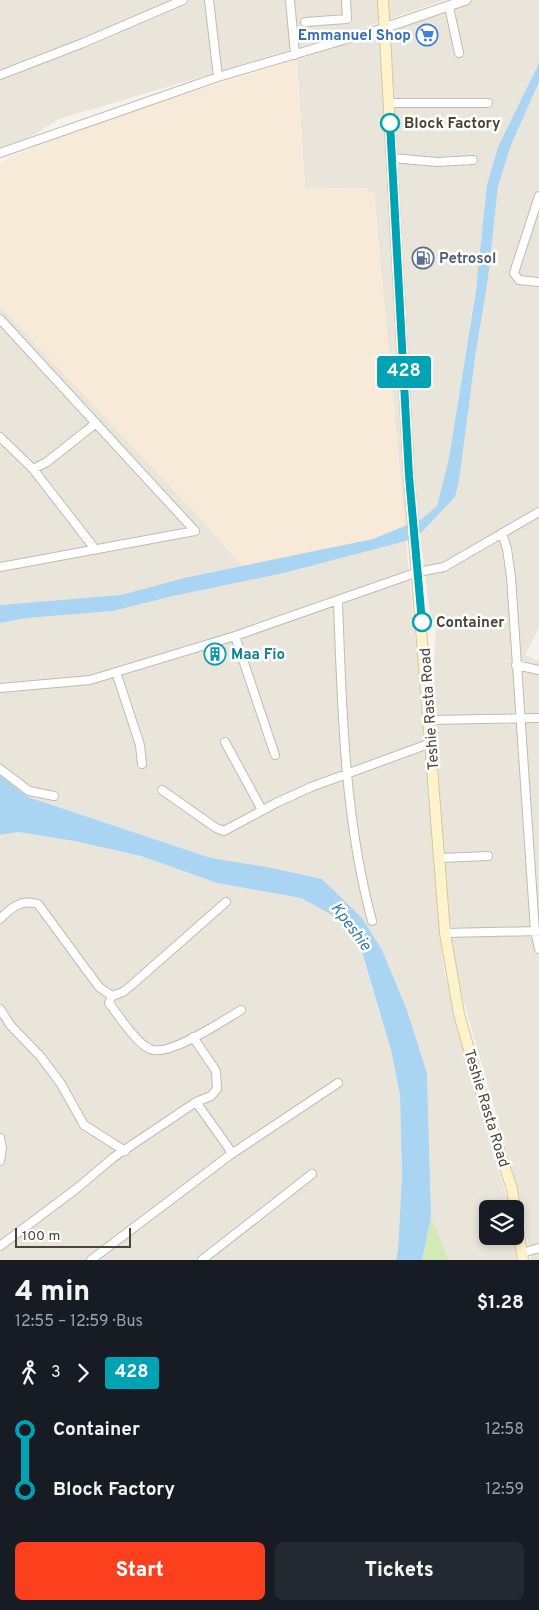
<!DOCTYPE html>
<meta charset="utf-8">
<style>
body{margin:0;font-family:Overpass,sans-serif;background:#242831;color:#f1f3f6;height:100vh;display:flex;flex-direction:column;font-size:19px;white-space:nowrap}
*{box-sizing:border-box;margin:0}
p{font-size:16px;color:#9ea1a6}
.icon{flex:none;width:28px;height:28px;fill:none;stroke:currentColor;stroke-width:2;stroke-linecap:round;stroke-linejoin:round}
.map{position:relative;height:1260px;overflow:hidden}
.side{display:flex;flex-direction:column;background:#171b24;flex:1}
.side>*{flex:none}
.badge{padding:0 10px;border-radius:4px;font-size:18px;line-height:32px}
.controls{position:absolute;left:479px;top:1200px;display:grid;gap:10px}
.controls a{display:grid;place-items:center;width:45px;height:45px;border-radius:8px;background:#171b24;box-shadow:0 2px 8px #0003;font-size:25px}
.scale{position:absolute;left:15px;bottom:12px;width:116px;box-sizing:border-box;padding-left:5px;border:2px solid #4b4439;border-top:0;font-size:14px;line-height:18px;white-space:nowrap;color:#4b4439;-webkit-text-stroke:4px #fff;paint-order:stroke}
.map>.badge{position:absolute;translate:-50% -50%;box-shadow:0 0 0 2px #fff}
.legs{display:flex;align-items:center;gap:8px;height:55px;padding:0 15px;font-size:16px}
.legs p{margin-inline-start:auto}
.overview{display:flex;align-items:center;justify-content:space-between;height:85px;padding:0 15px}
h1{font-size:28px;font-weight:800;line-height:38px}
.button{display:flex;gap:10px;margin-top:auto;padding:10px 15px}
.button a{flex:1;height:58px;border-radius:8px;background:#fc3f1d;color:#fff;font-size:20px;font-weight:800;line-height:58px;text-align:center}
.button a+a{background:#242831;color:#f1f3f6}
ul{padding:0 15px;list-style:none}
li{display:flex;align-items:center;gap:18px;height:60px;font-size:19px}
li i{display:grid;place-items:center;width:8px;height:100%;margin:0 6px;background:currentColor}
li i::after{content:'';width:12px;height:12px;margin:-6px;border:4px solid;border-radius:50%;background:#171b24}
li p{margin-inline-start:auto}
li:first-child i{background:linear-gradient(#0000 50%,currentColor 0)}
li:last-child i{background:linear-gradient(currentColor 50%,#0000 0)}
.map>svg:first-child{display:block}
.residential{fill:#eae5da}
.commercial{fill:#f7ead8}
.green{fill:#d2eab5}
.water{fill:#a9d4f2}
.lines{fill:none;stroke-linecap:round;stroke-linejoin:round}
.minor-casing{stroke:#c2bbae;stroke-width:10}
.tertiary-casing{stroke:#c2bbae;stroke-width:11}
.secondary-casing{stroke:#d6c79b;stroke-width:12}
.minor{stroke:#fff;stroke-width:8}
.tertiary{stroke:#fff;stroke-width:9}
.secondary{stroke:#fff3cd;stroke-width:10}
.line-1-casing{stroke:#fff;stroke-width:11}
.line-1{stroke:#00a3b4;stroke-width:8}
.stop-1-dot{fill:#fff;stroke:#00a3b4;stroke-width:2.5}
.labels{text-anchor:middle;stroke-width:5;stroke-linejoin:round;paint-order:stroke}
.shop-label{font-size:15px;font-weight:bold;fill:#366cbe;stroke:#fff;text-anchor:end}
.stop-label{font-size:15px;font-weight:bold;fill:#4b4439;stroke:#fff;text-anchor:start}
.service-label{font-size:15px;font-weight:bold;fill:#4e5e75;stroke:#fff;text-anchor:start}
.culture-label{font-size:15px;font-weight:bold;fill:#0d838f;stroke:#fff;text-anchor:start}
.street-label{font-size:15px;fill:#4b4439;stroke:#fff}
.water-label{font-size:16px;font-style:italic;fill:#2e7ab2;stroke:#fff}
</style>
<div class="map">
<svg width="539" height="1260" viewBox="0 0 539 1260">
<rect width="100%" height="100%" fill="#f6f3ec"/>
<path class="residential" d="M0,0h445l-97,33 -289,86 -51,32 -8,3z
M473,0h66v63l-41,84 -49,311 -12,48 -14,13 -18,8 -31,-335h-5l-1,-4 -63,1 -8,-130z
M539,82v546l-14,27 14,6v599h-8l-12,-67 -56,-194 -15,-69 -15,-252 3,-48 -7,-22 -9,-74 35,-37 4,-16 17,-130 12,-72 10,-93 13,-41z
M0,306l200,212 43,49 -59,11 -63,17 -121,10z
M406,541l20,207 13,181 5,41 24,100 41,134 1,5h-22v27h26l2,24h-67l-18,-43 -4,-145 -20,-62 -25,-60 -60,-71 -55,-12 -56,-9 -183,-61 -28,-22v-152l27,-5 86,-7 60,-15 111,-23z
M19,832l55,9 67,15 76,27 84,15 31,17 27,31 32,104 9,45 2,81 -4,74 -2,10h-396v-425z"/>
<path class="commercial" d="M297,59l8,130 64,-1v4h5l31,335 -32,12 -130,28 -43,-49 -200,-212v-143l66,-31z"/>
<path class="green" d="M431,1217l18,43h-27z"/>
<path class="water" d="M539,63v19l-28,63 -13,41 -10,93 -12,72 -17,130 -4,16 -35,37 -14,7 -122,32 -111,23 -60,15 -86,7 -27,5v-18l121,-10 63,-17 189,-39 49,-20 15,-13 12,-48 27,-168 11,-105 11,-38z
M0,775l28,22 183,61 56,9 55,12 40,39 20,32 25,60 20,63 4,144 -9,43h-26l2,-10 4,-74 -2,-81 -9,-45 -31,-104 -28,-31 -31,-17 -84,-15 -76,-27 -67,-15 -55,-9 -19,3z"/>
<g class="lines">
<g class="minor-casing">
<path id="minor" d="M209,0l9,77
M290,0l5,55
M449,7l10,46
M305,22l42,-3 -1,-19
M0,75l83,-32 100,-43
M389,103h99
M0,153l218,-76 166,-49
M392,158l45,4 36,-2
M539,196l-25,77 5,7 20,2
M0,319l195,212
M0,437l33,32 14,-7 49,-39
M33,469l62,80
M502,533l5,16 4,28 24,354 4,18
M0,567l195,-36
M338,602c4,107 6,215 34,319
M235,636l40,119
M516,665l23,5
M116,672l24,73 2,19
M0,688l90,-8 145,-44 183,-64 26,-5 95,-55
M430,720l109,-2
M225,742l37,68
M0,769l29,22 25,5
M162,790l54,38 8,3 52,-28 35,-16 120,-44
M439,858l49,-2
M0,919c12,-12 21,-20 38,-15l61,83 13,9 11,-4 11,-9 92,-81
M445,933l94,-2
M112,996l-3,7c10,13 27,40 41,46 18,9 74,-29 91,-39
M0,1009l11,17 30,31 20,27 23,41 41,26
M0,1138l2,10 -2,13
M230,1155l108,-72
M0,1246l76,-57 38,-32 82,-55 15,-6 6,-7 -1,-18 -23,-34
M522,1253l17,-5
M91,1260l139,-105v-5l-34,-48
M202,1260l110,-86"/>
</g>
<g class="tertiary-casing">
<path id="tertiary" d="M384,28l82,-28"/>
</g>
<g class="secondary-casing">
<path id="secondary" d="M383,0l26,476 36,457 14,81 26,92 27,83 11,71"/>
</g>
<use href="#minor" class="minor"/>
<use href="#tertiary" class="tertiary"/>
<use href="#secondary" class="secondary"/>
</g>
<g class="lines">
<g class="line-1-casing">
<path id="line-1" d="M390,123l19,353 13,146"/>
</g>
<use href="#line-1" class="line-1"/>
</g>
<defs>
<g id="supermarket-ring" transform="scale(1.125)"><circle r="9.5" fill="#fff" stroke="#3f7fe0" stroke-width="1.5"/><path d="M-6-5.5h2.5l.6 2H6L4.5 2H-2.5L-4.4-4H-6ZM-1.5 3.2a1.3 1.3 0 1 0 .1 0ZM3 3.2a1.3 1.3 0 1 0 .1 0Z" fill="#3f7fe0"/></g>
<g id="fuel-ring" transform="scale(1.125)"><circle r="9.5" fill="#fff" stroke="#5c6f8a" stroke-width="1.5"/><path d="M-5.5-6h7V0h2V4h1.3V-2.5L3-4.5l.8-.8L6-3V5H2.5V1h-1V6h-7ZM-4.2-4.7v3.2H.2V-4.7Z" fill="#5c6f8a"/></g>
<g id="building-ring" transform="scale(1.125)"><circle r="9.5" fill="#fff" stroke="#0f9aa8" stroke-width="1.5"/><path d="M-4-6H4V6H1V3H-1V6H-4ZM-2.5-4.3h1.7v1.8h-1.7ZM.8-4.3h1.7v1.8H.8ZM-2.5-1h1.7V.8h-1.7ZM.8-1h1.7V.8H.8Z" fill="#0f9aa8"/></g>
</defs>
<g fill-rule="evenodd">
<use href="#supermarket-ring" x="427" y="35"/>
<use href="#fuel-ring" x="423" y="258"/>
<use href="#building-ring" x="215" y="654"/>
</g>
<g class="stop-1-dot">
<circle cx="390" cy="123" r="9"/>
<circle cx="422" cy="622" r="9"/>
</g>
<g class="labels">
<g class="shop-label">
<text x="411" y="40">Emmanuel Shop</text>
</g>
<g class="stop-label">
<text x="404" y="128">Block Factory</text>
<text x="436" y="627">Container</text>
</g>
<g class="service-label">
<text x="439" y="263">Petrosol</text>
</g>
<g class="culture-label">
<text x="231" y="659">Maa Fio</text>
</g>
<g class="street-label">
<text transform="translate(429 709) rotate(-94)" y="5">Teshie Rasta Road</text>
<text transform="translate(487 1108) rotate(73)" y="5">Teshie Rasta Road</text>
</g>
<g class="water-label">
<text transform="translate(352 926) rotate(53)" y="6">Kpeshie</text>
</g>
</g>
</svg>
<div class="controls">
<a><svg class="icon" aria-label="layers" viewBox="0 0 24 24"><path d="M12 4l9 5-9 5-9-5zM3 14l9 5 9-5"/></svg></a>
</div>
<div class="scale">100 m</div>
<b class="badge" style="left:404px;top:372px;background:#00a3b4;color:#fff">428</b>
</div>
<section class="side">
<div class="overview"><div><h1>4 min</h1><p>12:55 – 12:59 · Bus</p></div><b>$1.28</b></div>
<div class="legs"><svg class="icon" aria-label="walk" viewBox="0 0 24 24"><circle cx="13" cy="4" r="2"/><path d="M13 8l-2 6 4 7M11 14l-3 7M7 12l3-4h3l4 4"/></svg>3<svg class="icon" aria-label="forward" viewBox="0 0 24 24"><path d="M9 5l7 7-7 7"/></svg><b class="badge" style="background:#00a3b4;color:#fff">428</b></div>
<ul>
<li><i style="color:#00a3b4"></i><b>Container</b><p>12:58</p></li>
<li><i style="color:#00a3b4"></i><b>Block Factory</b><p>12:59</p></li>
</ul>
<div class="button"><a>Start</a><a>Tickets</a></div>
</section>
